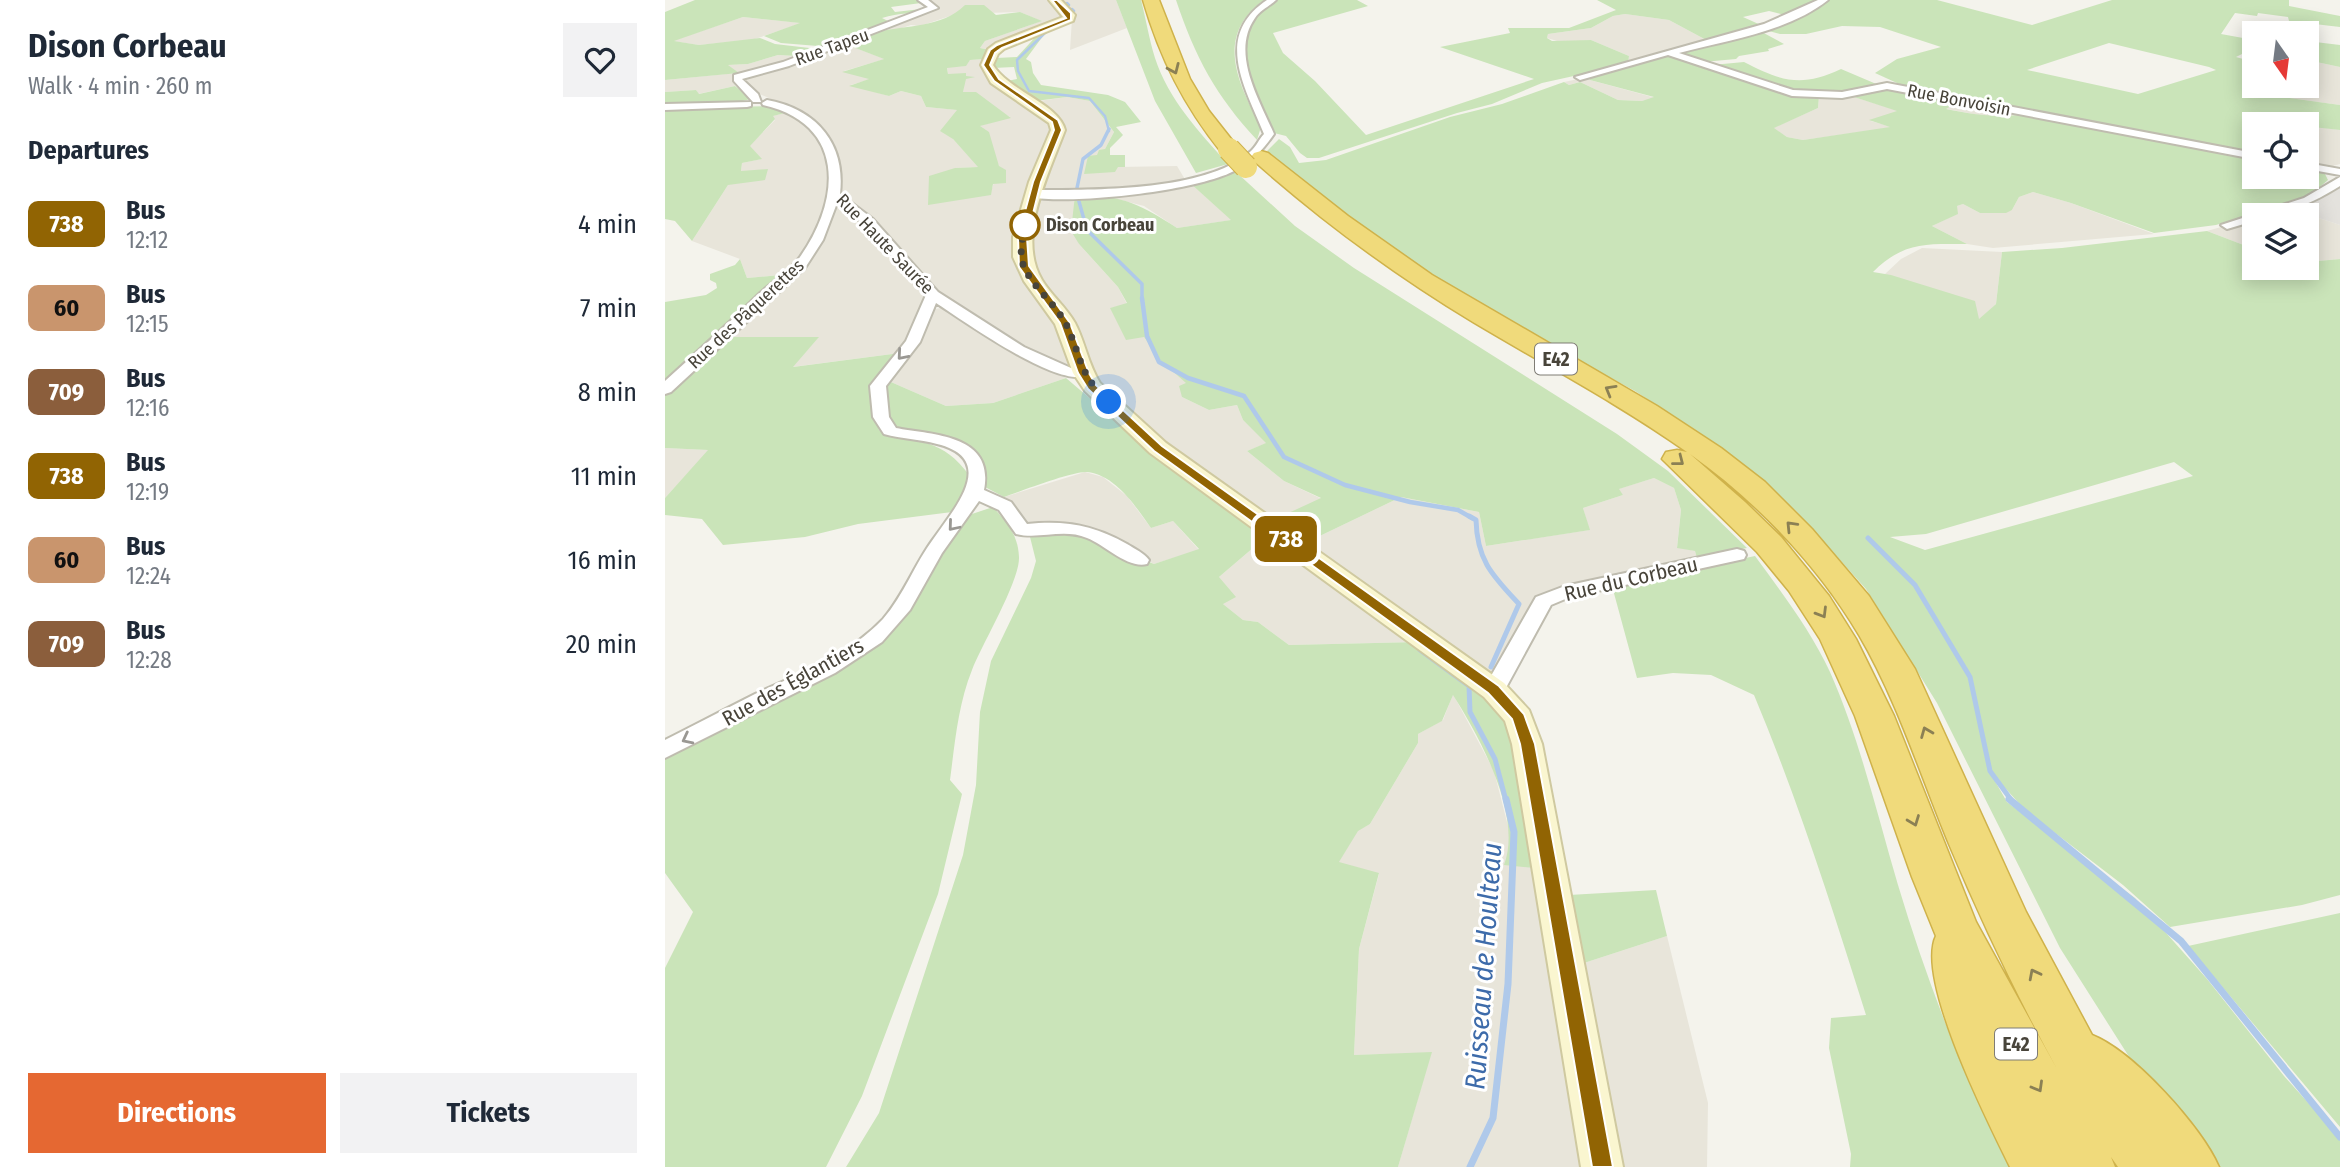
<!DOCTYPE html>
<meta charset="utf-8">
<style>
body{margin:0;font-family:"Fira Sans Condensed",sans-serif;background:#f2f2f3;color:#1f2937;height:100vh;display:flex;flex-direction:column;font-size:26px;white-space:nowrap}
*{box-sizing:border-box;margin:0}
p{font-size:23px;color:#747a83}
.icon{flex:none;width:38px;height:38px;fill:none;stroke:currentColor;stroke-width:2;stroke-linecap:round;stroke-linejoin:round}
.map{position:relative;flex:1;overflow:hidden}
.drawer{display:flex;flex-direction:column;background:#fff;width:665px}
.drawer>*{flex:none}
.badge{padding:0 14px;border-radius:10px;font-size:24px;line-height:46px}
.needle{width:46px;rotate:166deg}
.controls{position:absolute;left:1577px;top:21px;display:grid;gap:14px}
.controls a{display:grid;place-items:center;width:77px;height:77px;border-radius:0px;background:#fff;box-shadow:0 4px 18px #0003;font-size:35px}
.you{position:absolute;width:35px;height:35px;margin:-18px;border:5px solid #fff;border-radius:50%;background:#1a73e8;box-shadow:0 0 0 10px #1a73e833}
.map>.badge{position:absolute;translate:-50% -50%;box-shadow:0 0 0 4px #fff}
h2{padding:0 28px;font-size:26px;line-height:63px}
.round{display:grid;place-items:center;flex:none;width:74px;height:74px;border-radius:0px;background:#f2f2f3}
.headline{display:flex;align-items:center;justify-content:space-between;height:119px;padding:0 28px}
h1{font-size:33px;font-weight:700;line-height:52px}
.primary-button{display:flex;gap:14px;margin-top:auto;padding:14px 28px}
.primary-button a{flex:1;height:80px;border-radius:0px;background:#e56832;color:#fff;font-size:28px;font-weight:700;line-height:80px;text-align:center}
.primary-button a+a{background:#f2f2f3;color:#1f2937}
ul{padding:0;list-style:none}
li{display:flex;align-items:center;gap:21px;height:84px;padding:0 28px}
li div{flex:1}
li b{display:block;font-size:26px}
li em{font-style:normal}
li .badge{min-width:77px;font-weight:700;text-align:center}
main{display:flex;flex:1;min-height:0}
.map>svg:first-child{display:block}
.residential{fill:#e8e5da}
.industrial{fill:#e4e2dd}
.green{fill:#cae4b9;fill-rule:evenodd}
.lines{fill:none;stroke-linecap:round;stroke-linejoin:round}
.stream-far4{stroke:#afc9ea;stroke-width:2.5}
.stream-far3{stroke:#afc9ea;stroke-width:3.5}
.stream-far2{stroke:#afc9ea;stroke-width:4.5}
.stream-far1{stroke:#afc9ea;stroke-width:5}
.stream{stroke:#afc9ea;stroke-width:7}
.street-casing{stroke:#bfbcaf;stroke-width:4}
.secondary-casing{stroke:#cfc9a0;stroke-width:4}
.highway-casing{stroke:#cfb24b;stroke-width:3}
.street{fill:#fff;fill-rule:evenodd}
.secondary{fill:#faf6d0;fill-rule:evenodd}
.highway{fill:#f0da7b;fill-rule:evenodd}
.highway-bridge-casing{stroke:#cfb24b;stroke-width:24;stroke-linecap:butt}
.highway-bridge{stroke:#f0da7b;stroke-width:22}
.oneway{stroke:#8b8054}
.oneway2{stroke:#9a9893}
.line{fill:#916403;stroke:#fff;stroke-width:2}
.walk{stroke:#48443a;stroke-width:7;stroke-dasharray:0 12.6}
.stop-dot{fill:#fff;stroke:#916403;stroke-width:3.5}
.labels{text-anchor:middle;stroke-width:6;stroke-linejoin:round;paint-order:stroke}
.far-street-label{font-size:18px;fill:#48443a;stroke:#fff}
.far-stop-label{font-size:18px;font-weight:bold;fill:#48443a;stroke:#fff;text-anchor:start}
.shield{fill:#fff;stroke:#7f7c75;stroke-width:2}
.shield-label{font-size:19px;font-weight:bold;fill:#48443a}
.street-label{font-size:21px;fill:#48443a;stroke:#fff}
.near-water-label{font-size:28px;font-style:italic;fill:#3d6baa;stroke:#fff}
</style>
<main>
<section class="drawer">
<div class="headline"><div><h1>Dison Corbeau</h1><p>Walk · 4 min · 260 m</p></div><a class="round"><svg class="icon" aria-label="heart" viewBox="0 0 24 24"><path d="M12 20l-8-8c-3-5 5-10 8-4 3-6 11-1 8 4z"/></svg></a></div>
<h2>Departures</h2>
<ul>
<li><span class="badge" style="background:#916403;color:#fff">738</span><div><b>Bus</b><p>12:12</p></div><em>4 min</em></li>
<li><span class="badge" style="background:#c9956d;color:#111">60</span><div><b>Bus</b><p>12:15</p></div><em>7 min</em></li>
<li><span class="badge" style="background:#8b5e3c;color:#fff">709</span><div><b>Bus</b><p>12:16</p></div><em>8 min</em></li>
<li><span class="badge" style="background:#916403;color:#fff">738</span><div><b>Bus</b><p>12:19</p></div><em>11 min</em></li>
<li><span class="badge" style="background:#c9956d;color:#111">60</span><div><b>Bus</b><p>12:24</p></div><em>16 min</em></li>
<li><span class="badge" style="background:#8b5e3c;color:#fff">709</span><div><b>Bus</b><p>12:28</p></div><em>20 min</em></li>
</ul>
<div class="primary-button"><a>Directions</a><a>Tickets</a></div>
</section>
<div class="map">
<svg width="1675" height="1167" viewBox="0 0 1675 1167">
<rect width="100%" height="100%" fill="#f4f3ec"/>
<path class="residential" d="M258,0h129l14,18 -76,32 -10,-2 5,-7 56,-20 -21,-9 -64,2 -36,12 -9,-1 -21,7 -11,-1 54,-21z
M391,0h60l11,28 -57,22 2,-31z
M960,14l44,6 41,22 -82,22 1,-8 -38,-16 -27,3 -17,-5 1,-4 43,-6 22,-12z
M78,17l59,6 -50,17 -53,5 -27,-4z
M180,44l40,15 -41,12 27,8 -20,6 38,11 12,-5 20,5 5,11 32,3 -5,29 26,28 -24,1 35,27 9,-29 -20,-40 31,-9 -47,-25 2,-18h-17l-1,-7 18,-1 5,-6 14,-1 -1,14 69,51 2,8 -40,124 43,65 18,45 -3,7 -62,-32 -72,-47 -98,-95 1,-30 -5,-17 -27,-32 -20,-13 -45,-20 -5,-8 24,-10 -24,4 -5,4 1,9 -37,8 -2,-4 -31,2v-12l72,-7 -10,-8 21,-1 30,-9 18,1 -15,9z
M1642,60l33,7v38l-71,-10 2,-9h36v-8l6,1 5,-6 -11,-2z
M923,77l2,3 66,18 -14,3 -24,-1 -38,-18 -11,3 -5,-3z
M1154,96h32l48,15 -28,10 21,6 -17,3 -72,10 -16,-3 -14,-9 45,-20z
M402,97l23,4 24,31 -9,17 13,18 59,-1 9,15 -32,6 -116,5 24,-64 -30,-26z
M1294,101l68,13 -32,4 -54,-10z
M124,112l17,10 21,28 7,22 -5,29 -25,57 -23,17 -34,3 -7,-19 -48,-18 36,-56 13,-14 1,-8 19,-4 -12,-13 26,-26 -3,-4z
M1648,126l27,4v34l-11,3 -22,-3v-17z
M525,183l42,37 -55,8 -33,-22 -47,-12z
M1368,192l38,11 83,31 -161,14 -26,-4 -35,-18 25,-12v-8l6,-2 17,9 32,-3 7,-13z
M410,195l-1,17 5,32 39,43 9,17 -16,4 33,29 16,23 27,23 -5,14 27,13 28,-5 6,15 24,23 -20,8 37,30 38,18 -53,23 -86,-60 -92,-81 -63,-111 -1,-39 12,-35z
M170,200l30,26 65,69 -30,58 -108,14 26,-29 -87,-1 64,-66z
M1627,209l48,16v34l-33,3v-47h-40z
M1589,218v31l-47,-18 35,-10z
M1257,248l80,4 -6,52 -17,16 -94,-46 16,-15z
M276,308l52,33 73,37 -73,25 -47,3 -62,-27 45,-69z
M0,448l44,2 -44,48z
M420,472l18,5 24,19 24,32 22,-7 26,29 -45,14 -71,-38 -20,-2 -39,4 -20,-31z
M989,478l20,10 7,22 -4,37 18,4 2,7 -146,34 -61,92 -189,-139 100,-48 78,15 7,34 103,-16 -6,-22 40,-13 -5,-6z
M602,536l151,106 -129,3 -31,-23 -15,-2 -20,-16 -4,-27z
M788,694l41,77 16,63 -1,18 26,16 48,299h-185l33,-114 -77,2 5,-106 20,-75 -41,-11 20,-33 12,-6 48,-81v-9l25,-14z
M1002,936l41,167 -1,64h-89l-34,-204z"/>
<path class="industrial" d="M1675,185v40l-48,-16z"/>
<path class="green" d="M30,0h223l3,3 -30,4 4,5 35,-4c-16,7 -31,4 -48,10l8,4 -60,25 -49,-4 -17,-7 36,-13 -57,-6 -69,24 25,4 61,-7 15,6 43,5 -22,7 -18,-1 -30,9 -20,1 11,8 -74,7v-68z
M451,0h25c5,19 8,39 14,58 13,41 45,75 73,106l-32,9 -41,-72z
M511,0h88c-50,36 -26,83 -3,127l-4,13c-41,-44 -62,-83 -81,-140z
M609,0h83l11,6 -95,27 10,20 32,28 51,54 168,-56 -94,-32 70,-14 -2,-5h61l47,-18 -19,-10h224l-29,17 -23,-6 -26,6 20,9 -53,16 -41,-22 -44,-6 -12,2 -22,12 -43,6 -1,4 5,3 39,-1 38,16 -1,8 -86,19 -50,21 -35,9 -138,45h-12l-7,-5 -14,-17 -12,-3c-12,-31 -39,-66 -30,-101 4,-13 20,-24 30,-32z
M1163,0h109l95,25 80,-25h177v6l51,10v11l-51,-6 -1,-4 -30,-4 -1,3 -22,-3 -14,21 33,6v8l-18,9 18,5v24h17l-2,9 71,10v25l-27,-3 -6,20v-23h-53v31l-365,-69 8,-3 -22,-10 22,-14 44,-12 -61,-20 -38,-1 -36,8h-26l-15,-4zM1444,43l100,24 7,3 -78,24 -111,-24z
M300,5h19l12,10 24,-3 22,9 -57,20 -5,7 10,2 -6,9 -14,1 -4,6 -19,2 1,6 18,-1v3l9,1 -9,2 -3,13h13l35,26 -31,8 9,6 10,34 7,4v13l-13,1 -2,11 -63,10 1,-29 26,-8 23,-1 -25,-28 -13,-8 17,-21 -31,-3 -5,-11 -20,-5 -12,5 -40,-10 20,-7 -27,-7 42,-13 -39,-15c10,-4 21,-10 32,-12 29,-7 65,-4 88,-27z
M391,27h5l-15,5 -20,27 5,3 2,11 8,12 67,10 17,7 16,20 -25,5 7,8 -13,13v7h15v12h-7l-3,5 -31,2 4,-18 9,-1 2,-5 6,-1 9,-17 -24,-31 -23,-4 -32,4 -28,-20 10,-2 -3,-12 -21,1 3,-10 21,-1 24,-26z
M1095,31l24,13 -16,5 1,2 -30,5 -3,3 -33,3 -31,-9 65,-14z
M1642,41l33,4v22l-33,-7z
M1004,53l123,41 27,2 -1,12 -44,20 13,9 16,3 87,-13 -21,-7 28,-9 -46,-15 33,-8 75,13 -13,8c30,6 50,9 81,5l227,44v19h53v-9l18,6 3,6 -14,12 -18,9 -80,24 -62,8 -83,-30 -38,-11 -14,5 -7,13 -6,3h-26l-17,-9 -6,2 1,8 -26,12 35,18c-40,0 -63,-3 -94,28l18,3 84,26 4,18 17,-15 6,-52 60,-4 145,-17 47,18v19h53v-6l33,-3v636l-38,10 -132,22 -47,-42 -98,-75 -37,-41 19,33 128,96 72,81 77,97 56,62v29h-127l-80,-104 -73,-115 -123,-245 -71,-114 -70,-78 -34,-30 -72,-54 -55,-36 -118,-64 -141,-88 -109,-88 12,-12 11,8 9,16 27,-3 124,-43 52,-13 62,-22 5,3 11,-3 38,18 24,1 12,-4 -64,-17 -2,-3zM1509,462l19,14 -268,74 -35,-13 36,-3z
M1079,62c37,19 57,26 97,7l40,17 -26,7 -64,-1 -79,-27z
M70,86l16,13 -18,4 -68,3v-14l31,-2 3,4z
M106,106l18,6 -16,4 2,3 -25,27 12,13 -20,4 -1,8 27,-2 -3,11 -37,5 -36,56 -17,-20 -10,-2v-111z
M570,171l60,55 59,42 263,166 51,37 79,77 -50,10 -2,-7 -18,-3 4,-38 -7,-22 -20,-10 -35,11 4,6 -40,13 7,22 -104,16 -7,-34 -78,-15 -100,48 -32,-23 52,-24 -37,-17 -37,-30 19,-8 -23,-23 -6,-15 -28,5 -27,-13 -3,-11 7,-3 -26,-23 -16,-23 -18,3 -16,-32 17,-5 -9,-16 -39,-43 -8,-13 4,-36c42,-2 67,10 102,33l54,-8 -41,-37z
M75,259l7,19 34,-3 -116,107v-80l41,-7 11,-7 -1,-5 -6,-3v-6l25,-9z
M66,337h88l-26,30 107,-14 -27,28v28l6,21c41,14 63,8 91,46l-5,25 -13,11 -94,12 -53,13 -82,8 -21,-26 -37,-4v-17l43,-48 -43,-2v-56z
M401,378l115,98 86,60 -48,41 17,20 -13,7 20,16 15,2 31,23 129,-3 71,56 20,28 26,142 -31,-3c19,-50 -25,-129 -51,-170l-11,26 -24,13v9l-48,81 -12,7 -19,31 40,11 -20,76 -5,106 78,-3 -34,115h-552l33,-54 84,-258 13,-70 4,-73 11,-51 40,-83 5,-17 -7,-28 36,-5 89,36 45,-15 -26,-28 -22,7c-15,-21 -35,-53 -64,-56 -14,-1 -66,19 -83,25l-19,-10 -5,-18 -8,-16 -76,-22 -12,-12v-40l62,27 47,-3z
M328,507c14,16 25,27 26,50 1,24 -37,87 -47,113 -14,35 -17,72 -22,110l12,14 -24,100 -76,202 -36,71h-161v-199l28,-56 -28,-39v-118l230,-129 33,-48 20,-43 18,-19z
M1090,556c27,37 56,75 75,116 30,68 47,142 68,213 29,97 66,192 111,282h-159l1,-13 -22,-106 2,-30 35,-3c-34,-108 -68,-215 -112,-320l-43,-20 -38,-2 -36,5 -25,-92z
M991,890l11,46 -83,27 -15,-68z
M1675,913v214l-152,-181z"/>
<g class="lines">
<path class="stream-far4" d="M402,3l2,2
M407,9l2,2
M382,31l-30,29 1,11 11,20 60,7 16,18 4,15"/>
<path class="stream-far3" d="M412,188l6,-29 18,-14 8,-16
M413,198l9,32 55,54v16"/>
<path class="stream-far2" d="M477,298l5,38 12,26 29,16 56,18 40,61 61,28 65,17 48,8 14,8"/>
<path class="stream-far1" d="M804,516l7,4c1,41 17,56 43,84l-28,63
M1203,538l47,47 55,92 20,94 22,30
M755,650l49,36 1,26 25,47 11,42"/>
<path class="stream" d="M1344,799l172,142 159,196
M805,1167l23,-49 15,-134 6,-152 -8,-33"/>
<g class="street-casing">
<path id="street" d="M253,0h10l10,8 -149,58 -47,13 16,15 3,8h-8l-19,-21v-6l49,-13 145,-55z
M602,0h9c-6,6 -16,10 -21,18 -25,35 5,83 19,116 -11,16 -21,27 -38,36 -37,21 -164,35 -206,27v-6l4,-1c56,0 174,2 217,-39 5,-4 8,-12 13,-17 -19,-47 -51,-98 3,-134z
M1153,0h10c-40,32 -101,40 -149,53l114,37 49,2 45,-9 367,70v6l-367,-70 -45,9 -50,-2 -124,-41 -88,25 -5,-3 189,-53z
M102,100c49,9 79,43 73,94l33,25 65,73 86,55 47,21h12l8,5c-24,23 -130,-54 -155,-70l-16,39 -34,44 3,31 7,11c36,7 99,6 88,62l27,12 16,22c38,-4 67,1 100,20 8,5 17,9 22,16l-2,4c-19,5 -42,-19 -60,-26 -24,-10 -48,2 -71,-4l-17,-24 -20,-9 -37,52 -32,57 -28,32 -47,31 -170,85v-18c30,-15 60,-31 90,-46 44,-20 94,-39 128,-75 21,-24 32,-56 51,-81 20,-29 65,-79 3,-94 -18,-5 -35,-5 -53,-10l-11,-17 -3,-31 36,-45 20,-46 -61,-70 -28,-22 -14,37 -18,28 -134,124 -6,2v-13c32,-29 64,-58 95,-88 13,-12 29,-21 40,-36 41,-58 46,-133 -37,-152l-1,-2z
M86,102v4l-4,1 -82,3v-6z
M1642,163l33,6v6l-33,-6z
M1675,177v9c-27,17 -54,29 -86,29v6l-27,8 -6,-4 83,-27z
M1072,549l7,2 2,4 -2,4 -174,38 -19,8 -49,90 -8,2 -8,-2 -3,-5 53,-93 29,-11z"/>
</g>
<g class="secondary-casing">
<path id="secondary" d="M384,0h12l14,15 -2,6 -69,28 -6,5 -5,11c16,26 66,39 72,65 -16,43 -49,107 -23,150 9,15 24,27 33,43 10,19 13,41 25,60l66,60 338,240 25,27 13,34 81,423h-42l-69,-423 -7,-23 -21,-24 -334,-244 -65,-62 -12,-18 -18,-49 -31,-43 -11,-24v-20l16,-55 22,-52 -2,-7 -58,-40 -10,-18 7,-16 8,-6 67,-26z"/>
</g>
<g class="highway-casing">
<path id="highway" d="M478,0h16l31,79 19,32 30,38 -3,4h-14c-38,-47 -62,-95 -79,-153z
M596,151l7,2 80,63 84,59 225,131 64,42 44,34 47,47 57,67 46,73 111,243 66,123c41,16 110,92 127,132h-101l-7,-10 4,10h-105c-21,-43 -95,-188 -74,-231l-24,-59 -57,-161 -35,-77 -31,-48 -32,-39 -95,-93 4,-7 11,-2 10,2c-68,-48 -142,-87 -214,-130 -78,-47 -151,-101 -219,-161l-3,-4 3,-4zM1025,454c66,47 127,110 169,181 38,65 61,139 90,209 32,76 68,152 108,225l-81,-147 -82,-206 -38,-77 -27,-43 -48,-59 -36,-35z"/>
</g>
<use href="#street" class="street"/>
<use href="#secondary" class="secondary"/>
<use href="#highway" class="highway"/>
<g class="highway-bridge-casing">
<path id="highway-bridge" d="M564,149l17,18"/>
</g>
<use href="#highway-bridge" class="highway-bridge"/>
</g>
<defs><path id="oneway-chevron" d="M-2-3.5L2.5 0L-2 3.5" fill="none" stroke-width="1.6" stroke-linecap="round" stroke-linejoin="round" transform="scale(1.75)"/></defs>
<g class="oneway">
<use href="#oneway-chevron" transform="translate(509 69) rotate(66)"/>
<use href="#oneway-chevron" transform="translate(945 390) rotate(-150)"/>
<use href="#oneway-chevron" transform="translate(1014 461) rotate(38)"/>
<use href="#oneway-chevron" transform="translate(1126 526) rotate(-134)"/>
<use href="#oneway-chevron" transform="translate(1157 613) rotate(59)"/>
<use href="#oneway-chevron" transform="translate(1261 732) rotate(-112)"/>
<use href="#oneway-chevron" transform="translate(1249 821) rotate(69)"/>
<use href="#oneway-chevron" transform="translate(1369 974) rotate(-117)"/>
<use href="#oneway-chevron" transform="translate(1373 1087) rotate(60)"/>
</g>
<g class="oneway2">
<use href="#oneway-chevron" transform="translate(237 355) rotate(131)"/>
<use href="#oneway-chevron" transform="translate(288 526) rotate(130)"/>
<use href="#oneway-chevron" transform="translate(22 739) rotate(153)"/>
</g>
<path class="line" d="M387,0h5l14,13v7l-69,28 -7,5 -5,12 9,14 59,41 4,10 -21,52 -14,55 2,29 41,57 19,50 7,12 66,61 337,240 25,28 11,30 78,423h-21l-72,-423 -8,-25 -24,-26 -334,-242 -66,-62 -10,-16 -18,-50 -41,-56 -1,-30 15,-55 21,-52 -2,-8 -58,-41 -11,-16 7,-15 7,-5 69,-27z"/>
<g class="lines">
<path class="walk" d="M360,225l2,-5c-4,15 -9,32 -3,47 10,22 31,36 42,57 16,33 12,50 43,78"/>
</g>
<circle class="stop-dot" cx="360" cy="225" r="14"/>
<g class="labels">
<g class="far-street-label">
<text transform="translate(167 47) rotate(-20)" y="6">Rue Tapeu</text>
<text transform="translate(1294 100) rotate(11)" y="6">Rue Bonvoisin</text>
<text transform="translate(220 244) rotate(46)" y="6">Rue Haute Saurée</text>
<text transform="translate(81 314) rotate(-43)" y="6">Rue des Pâquerettes</text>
</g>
<g class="far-stop-label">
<text x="381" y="231">Dison Corbeau</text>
</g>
<g class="shield">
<rect x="870" y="343.5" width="42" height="31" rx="5"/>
<rect x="1330" y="1028.5" width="42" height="31" rx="5"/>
</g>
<g class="shield-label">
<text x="891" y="366">E42</text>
<text x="1351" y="1051">E42</text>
</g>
<g class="street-label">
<text transform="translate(966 579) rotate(-13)" y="7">Rue du Corbeau</text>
<text transform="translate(128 682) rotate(-29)" y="7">Rue des Églantiers</text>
</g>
<g class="near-water-label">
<text transform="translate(818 966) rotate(-86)" y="10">Ruisseau de Houlteau</text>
</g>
</g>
</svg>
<div class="controls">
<a><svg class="needle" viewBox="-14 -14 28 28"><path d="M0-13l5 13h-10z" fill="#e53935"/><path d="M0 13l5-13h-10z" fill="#747a83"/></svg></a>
<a><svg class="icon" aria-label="locate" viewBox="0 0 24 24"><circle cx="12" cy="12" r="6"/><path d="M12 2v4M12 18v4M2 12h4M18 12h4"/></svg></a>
<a><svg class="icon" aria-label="layers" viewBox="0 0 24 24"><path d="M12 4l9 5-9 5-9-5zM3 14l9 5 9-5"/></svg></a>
</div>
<div class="you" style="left:444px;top:402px"></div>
<b class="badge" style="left:621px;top:539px;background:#916403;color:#fff">738</b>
</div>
</main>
